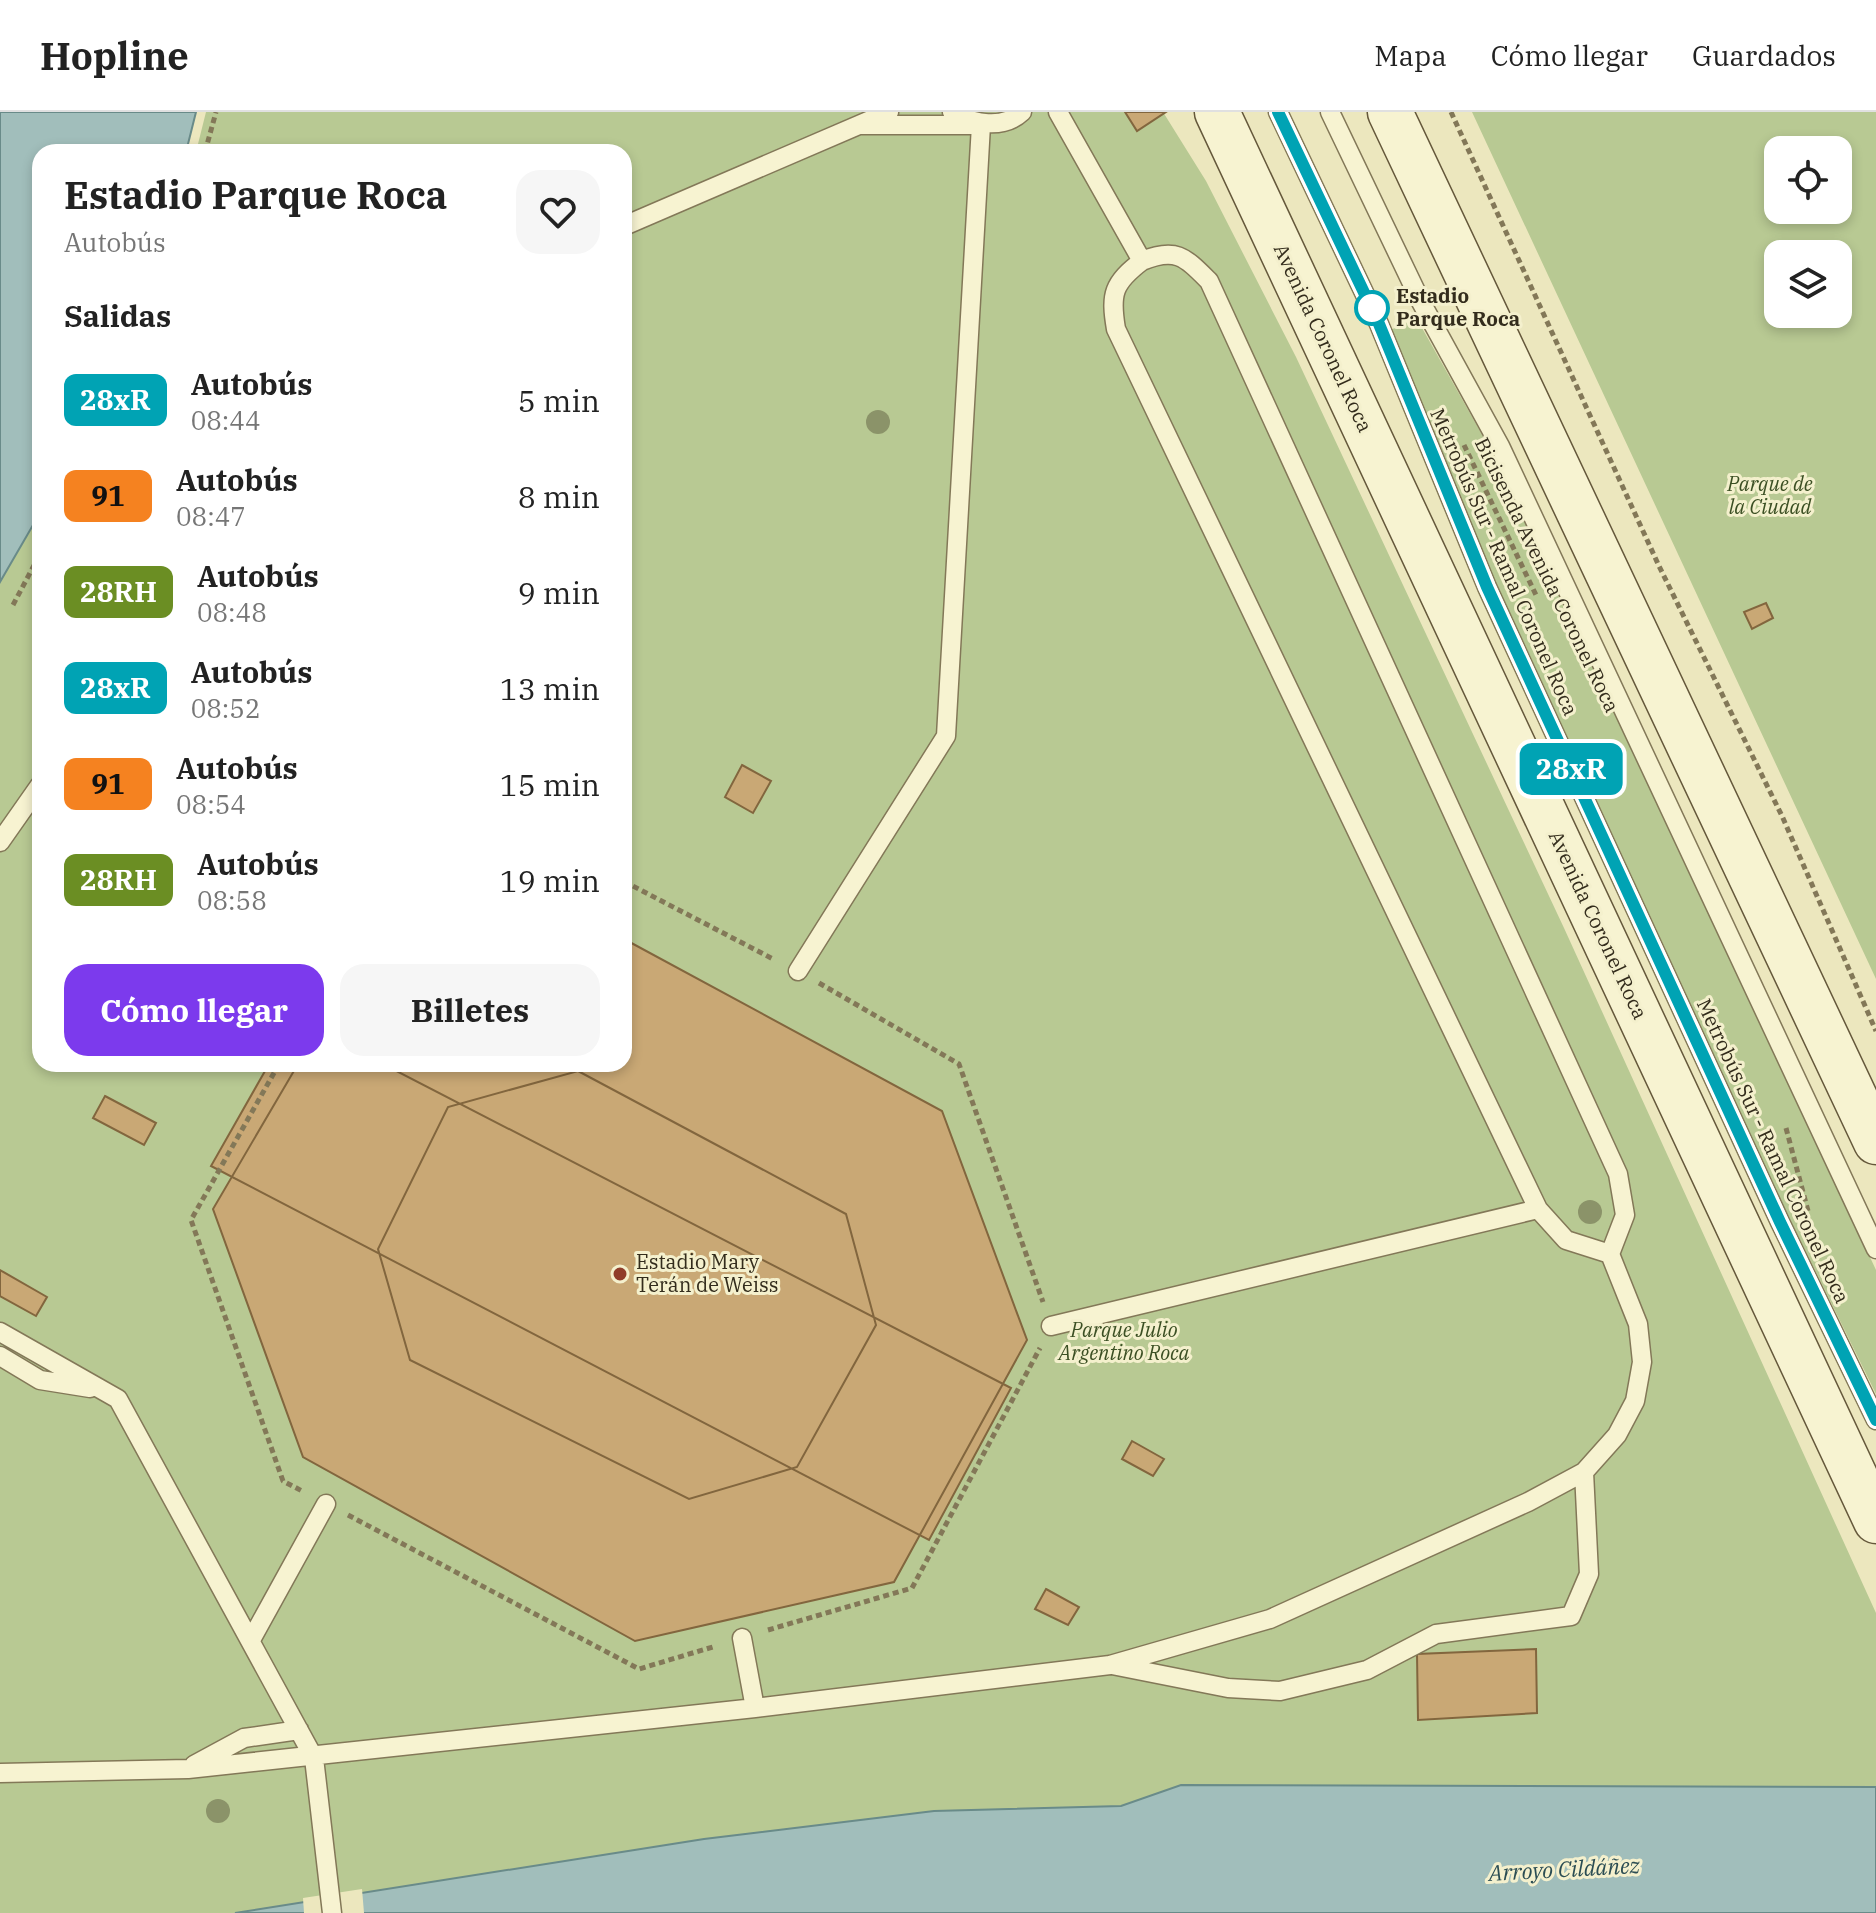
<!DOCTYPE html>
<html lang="es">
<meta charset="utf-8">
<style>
body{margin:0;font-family:"IBM Plex Serif",serif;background:#f6f6f6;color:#222;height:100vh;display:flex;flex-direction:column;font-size:30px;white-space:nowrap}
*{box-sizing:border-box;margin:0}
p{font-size:26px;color:#767676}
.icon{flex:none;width:44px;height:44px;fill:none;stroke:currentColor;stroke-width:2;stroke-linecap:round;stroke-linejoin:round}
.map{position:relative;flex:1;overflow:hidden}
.drawer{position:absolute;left:32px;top:32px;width:600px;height:928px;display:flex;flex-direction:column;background:#fff;border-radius:24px;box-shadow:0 4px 12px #0003}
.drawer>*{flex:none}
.badge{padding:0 16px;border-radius:12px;font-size:28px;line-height:52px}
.fabs{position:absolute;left:1764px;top:24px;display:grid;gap:16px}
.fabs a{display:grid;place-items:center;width:88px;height:88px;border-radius:16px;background:#fff;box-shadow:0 4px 12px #0003;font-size:40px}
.map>.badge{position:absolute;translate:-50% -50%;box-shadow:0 0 0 4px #fff}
h2{padding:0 32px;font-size:30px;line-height:72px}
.round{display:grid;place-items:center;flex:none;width:84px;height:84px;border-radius:24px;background:#f6f6f6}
.summary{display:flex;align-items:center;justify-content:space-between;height:136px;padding:0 32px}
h1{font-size:38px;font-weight:700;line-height:60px}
.button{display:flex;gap:16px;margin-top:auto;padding:16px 32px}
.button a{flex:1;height:92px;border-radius:24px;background:#7c3aed;color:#fff;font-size:32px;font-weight:700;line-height:92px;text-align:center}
.button a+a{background:#f6f6f6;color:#222}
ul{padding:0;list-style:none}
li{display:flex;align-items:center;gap:24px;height:96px;padding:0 32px}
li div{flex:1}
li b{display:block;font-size:30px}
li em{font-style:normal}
li .badge{min-width:88px;font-weight:700;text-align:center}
header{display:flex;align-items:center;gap:48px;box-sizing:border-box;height:112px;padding:0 40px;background:#fff;border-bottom:2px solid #e0e0e0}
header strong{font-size:38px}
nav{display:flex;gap:44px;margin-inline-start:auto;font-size:28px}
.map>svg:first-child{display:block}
.green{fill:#b8c993;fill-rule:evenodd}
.water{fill:#a1bebb;stroke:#698b89;stroke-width:2}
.pier{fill:#ece7be}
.building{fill:#c9a875;stroke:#82663e;stroke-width:2}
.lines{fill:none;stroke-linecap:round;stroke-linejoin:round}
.lane-casing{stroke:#837858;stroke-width:21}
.secondary-casing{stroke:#65583b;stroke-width:47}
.path{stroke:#837858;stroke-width:5;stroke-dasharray:6 4;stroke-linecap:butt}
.lane{stroke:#f7f3d1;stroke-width:18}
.secondary{stroke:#f7f3d1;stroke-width:44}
.tree{fill:#8b9369}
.line-casing{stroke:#fff;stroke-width:18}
.line{stroke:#00a3b4;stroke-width:12}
.stop-dot{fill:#fff;stroke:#00a3b4;stroke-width:4}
.poi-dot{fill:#903d2a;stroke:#f4f0cd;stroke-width:3}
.labels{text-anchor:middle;stroke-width:6;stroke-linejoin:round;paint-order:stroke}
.stop-label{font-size:20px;font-weight:bold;fill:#332c1c;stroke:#f4f0cd;text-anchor:start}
.street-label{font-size:20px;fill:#332c1c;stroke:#f4f0cd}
.park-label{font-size:20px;font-style:italic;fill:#3b4f23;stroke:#f4f0cd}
.poi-label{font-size:20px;fill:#332c1c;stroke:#f4f0cd;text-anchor:start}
.water-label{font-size:22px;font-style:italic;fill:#2b4d53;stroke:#f4f0cd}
</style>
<header>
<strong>Hopline</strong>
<nav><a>Mapa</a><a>Cómo llegar</a><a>Guardados</a></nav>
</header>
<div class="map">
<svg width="1876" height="1801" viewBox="0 0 1876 1801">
<rect width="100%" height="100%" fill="#ece7be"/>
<path class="green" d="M206,0h957l43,69 90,176 268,571 312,685v300h-1876v-1331l33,-56 7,-1v539h584v-912h-428z
M1472,0h404v867zM1778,38h60v60h-60zM1778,142h60v60h-60z
M1417,207l81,144 378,807v124l-91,-185 -333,-722 -40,-109 -22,-48z"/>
<path class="water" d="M0,0h196l-10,40h-146v361l-40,69z
M1181,1673l695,2v126h-1641l469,-74 230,-28 187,-5z"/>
<path class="pier" d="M362,1777l2,24h-60l-1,-15z"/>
<path class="building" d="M1125,0h41l-29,19z
M1766,491l7,15 -21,11 -8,-17z
M742,653l29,16 -18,32 -28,-16z
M624,827l318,172 85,229 -133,242 -259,59 -332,-184 -90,-248 85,-145h326z
M624,827l318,172 85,229 -133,242 -259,59 -332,-184 -90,-248 85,-145h326z
M269,952h114l628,324 -82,152 -718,-374z
M578,959l268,143 30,111 -79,142 -108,32 -279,-139 -32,-111 70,-142z
M105,984l51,27 -12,22 -51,-27z
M0,1158l47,27 -11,19 -36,-20z
M1132,1329l32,18 -11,17 -31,-17z
M1046,1477l33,18 -11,18 -33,-16z
M1536,1537l1,64 -119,7 -1,-66z"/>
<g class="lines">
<g class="lane-casing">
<path id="lane" d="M952,0c21,12 51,18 70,0
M1278,0l101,212 108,263 293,635 96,198
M1330,0l91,190 79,144 376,803
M624,114l265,-114
M1142,149c34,-14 43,-4 67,20l409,893 7,41 -15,39
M0,730l40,-57
M798,859l148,-235 35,-611h-122
M1051,1214l487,-117
M0,1220l118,67 196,359 18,155
M0,1244l40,24 50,8
M742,1526l13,70
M251,1528l75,-136
M1112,1553l116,23 52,3 87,-21 69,-36 135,-18 18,-42 -5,-102
M194,1653l50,-27 55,-8
M0,1661l188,-4 567,-61 355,-43 160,-46 258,-117 56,-30 33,-37 18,-34 7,-39 -4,-38 -28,-70 -44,-14 -28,-31 -422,-880c-6,-35 -3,-46 26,-68l-84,-149"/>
</g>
<g class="secondary-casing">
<path id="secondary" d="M1217,0l659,1409
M1390,0l486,1030"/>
</g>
<path class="path" d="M1451,0l208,454 123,250 94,215
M205,40l11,-40
M1464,333l72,150
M13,493l27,-51
M624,774l5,-2 146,76
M819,871l140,81 84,238
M279,952l-88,156 92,261 21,11
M1786,1016l22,83
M348,1403l291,154 77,-23
M768,1518l144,-42 128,-240"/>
<use href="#lane" class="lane"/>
<use href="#secondary" class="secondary"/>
</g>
<g class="tree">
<circle cx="878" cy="310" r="12"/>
<circle cx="1590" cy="1100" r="12"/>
<circle cx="218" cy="1699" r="12"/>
</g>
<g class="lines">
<g class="line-casing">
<path id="line" d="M1278,0l101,212 108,263 293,635 96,198"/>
</g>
<use href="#line" class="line"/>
</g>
<circle class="stop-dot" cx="1372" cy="196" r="16"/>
<circle class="poi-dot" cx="620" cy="1162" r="8"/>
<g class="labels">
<g class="stop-label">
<text x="1396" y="191">Estadio<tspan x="1396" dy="23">Parque Roca</tspan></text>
</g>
<g class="street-label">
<text transform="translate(1323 226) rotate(65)" y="7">Avenida Coronel Roca</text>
<text transform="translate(1504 450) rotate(66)" y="7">Metrobús Sur - Ramal Coronel Roca</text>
<text transform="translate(1547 463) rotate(64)" y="7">Bicisenda Avenida Coronel Roca</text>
<text transform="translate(1598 813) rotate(65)" y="7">Avenida Coronel Roca</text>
<text transform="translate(1773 1039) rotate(65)" y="7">Metrobús Sur - Ramal Coronel Roca</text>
</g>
<g class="park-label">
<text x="1770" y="379">Parque de<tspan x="1770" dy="23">la Ciudad</tspan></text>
<text x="1124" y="1225">Parque Julio<tspan x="1124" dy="23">Argentino Roca</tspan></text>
</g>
<g class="poi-label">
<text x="636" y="1157">Estadio Mary<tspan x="636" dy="23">Terán de Weiss</tspan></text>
</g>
<g class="water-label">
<text transform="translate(1564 1757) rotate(-3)" y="8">Arroyo Cildáñez</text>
</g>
</g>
</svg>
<div class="fabs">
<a><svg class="icon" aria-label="locate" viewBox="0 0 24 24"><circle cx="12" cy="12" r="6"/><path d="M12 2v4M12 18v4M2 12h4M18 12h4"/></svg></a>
<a><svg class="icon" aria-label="layers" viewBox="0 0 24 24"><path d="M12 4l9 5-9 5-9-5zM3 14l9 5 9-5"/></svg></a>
</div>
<b class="badge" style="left:1571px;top:657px;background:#00a3b4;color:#fff">28xR</b>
<section class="drawer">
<div class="summary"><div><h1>Estadio Parque Roca</h1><p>Autobús</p></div><a class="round"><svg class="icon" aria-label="heart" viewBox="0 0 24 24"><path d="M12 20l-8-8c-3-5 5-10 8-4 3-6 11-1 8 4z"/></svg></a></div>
<h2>Salidas</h2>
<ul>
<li><span class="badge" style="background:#00a3b4;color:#fff">28xR</span><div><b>Autobús</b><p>08:44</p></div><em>5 min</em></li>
<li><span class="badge" style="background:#f58220;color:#111">91</span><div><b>Autobús</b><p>08:47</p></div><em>8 min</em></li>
<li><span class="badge" style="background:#6b8e23;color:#fff">28RH</span><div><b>Autobús</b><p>08:48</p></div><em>9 min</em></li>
<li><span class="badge" style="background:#00a3b4;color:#fff">28xR</span><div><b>Autobús</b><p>08:52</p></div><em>13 min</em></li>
<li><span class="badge" style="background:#f58220;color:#111">91</span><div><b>Autobús</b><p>08:54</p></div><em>15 min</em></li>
<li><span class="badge" style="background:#6b8e23;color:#fff">28RH</span><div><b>Autobús</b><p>08:58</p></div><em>19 min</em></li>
</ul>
<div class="button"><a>Cómo llegar</a><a>Billetes</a></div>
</section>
</div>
